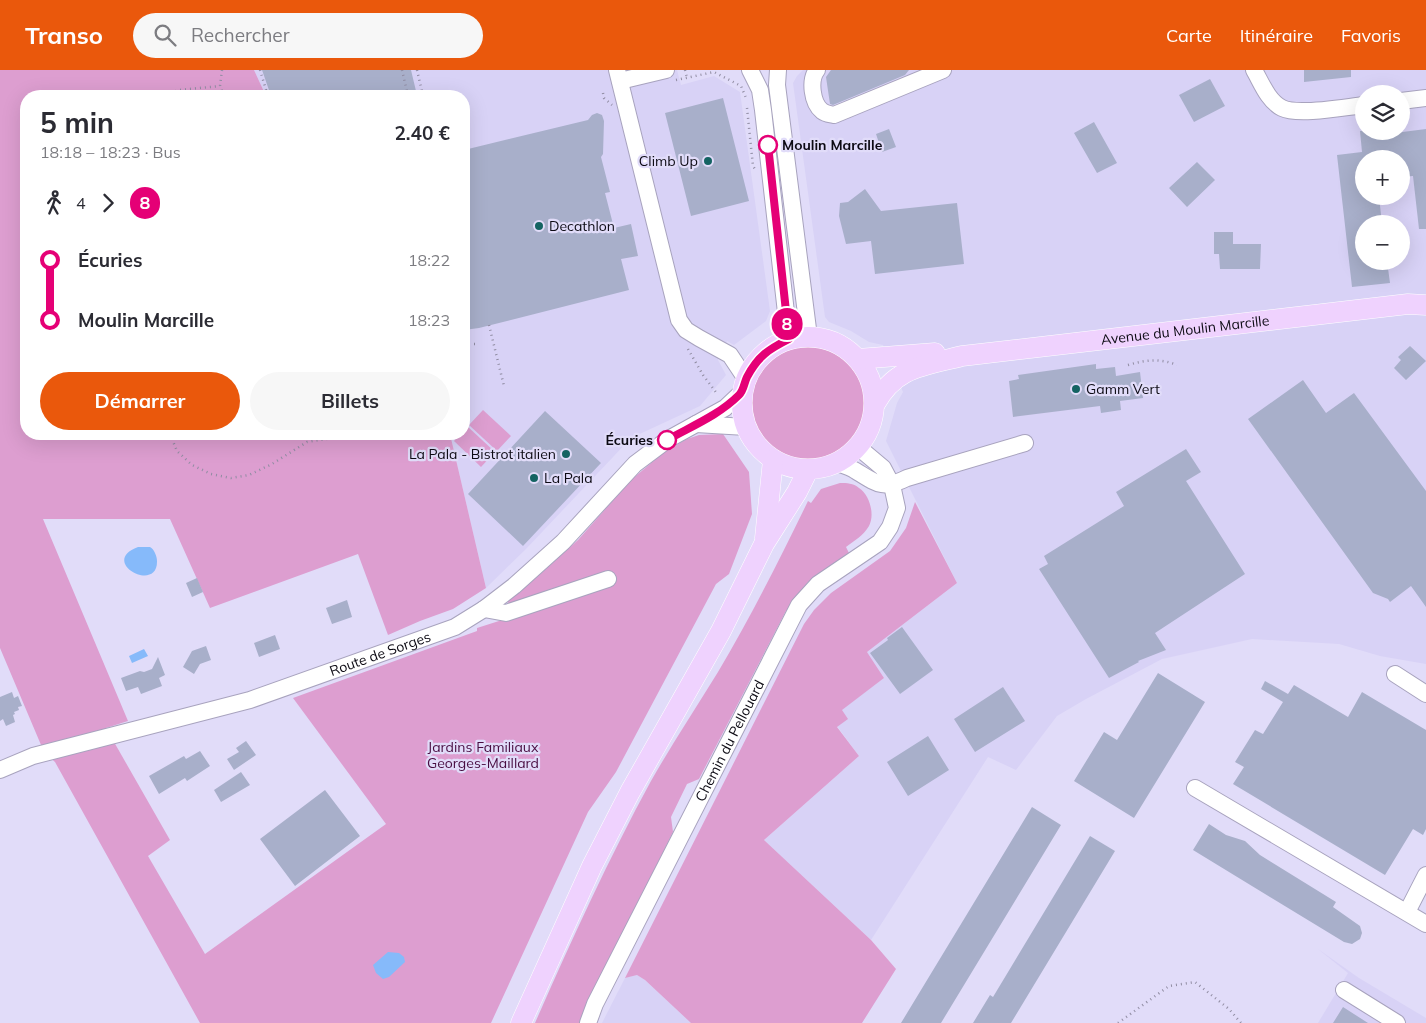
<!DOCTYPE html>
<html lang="fr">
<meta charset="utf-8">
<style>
body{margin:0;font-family:Mulish,sans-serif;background:#f7f7f7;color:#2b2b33;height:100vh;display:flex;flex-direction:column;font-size:19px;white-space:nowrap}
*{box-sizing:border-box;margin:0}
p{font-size:16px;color:#7c7c81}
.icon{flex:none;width:28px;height:28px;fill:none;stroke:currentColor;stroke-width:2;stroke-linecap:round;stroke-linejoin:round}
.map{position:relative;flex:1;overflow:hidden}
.panel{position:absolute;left:20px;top:20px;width:450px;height:350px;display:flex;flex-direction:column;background:#fff;border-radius:20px;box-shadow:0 5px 20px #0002}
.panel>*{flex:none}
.badge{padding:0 10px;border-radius:16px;font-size:18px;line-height:32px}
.controls{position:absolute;left:1355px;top:15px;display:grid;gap:10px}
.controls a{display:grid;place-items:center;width:55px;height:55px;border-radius:50%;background:#fff;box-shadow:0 5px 20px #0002;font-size:25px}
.map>.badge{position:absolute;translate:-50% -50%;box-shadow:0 0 0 2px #fff}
.legs{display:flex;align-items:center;gap:8px;height:55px;padding:0 20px;font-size:16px}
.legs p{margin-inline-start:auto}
.overview{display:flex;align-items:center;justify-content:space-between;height:85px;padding:0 20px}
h1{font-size:28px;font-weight:700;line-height:38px}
.cta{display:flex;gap:10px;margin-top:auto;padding:10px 20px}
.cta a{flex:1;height:58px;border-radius:30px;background:#ea580c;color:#fff;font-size:20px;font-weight:700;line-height:58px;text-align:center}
.cta a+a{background:#f7f7f7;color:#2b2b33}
ul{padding:0 20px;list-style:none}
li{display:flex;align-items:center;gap:18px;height:60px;font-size:19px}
li i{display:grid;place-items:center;width:8px;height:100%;margin:0 6px;background:currentColor}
li i::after{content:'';width:12px;height:12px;margin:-6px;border:4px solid;border-radius:50%;background:#fff}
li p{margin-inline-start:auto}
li:first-child i{background:linear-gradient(#0000 50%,currentColor 0)}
li:last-child i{background:linear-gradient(currentColor 50%,#0000 0)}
header{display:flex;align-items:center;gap:30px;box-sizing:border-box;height:70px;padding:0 25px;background:#ea580c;color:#fff}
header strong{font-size:24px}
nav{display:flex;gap:28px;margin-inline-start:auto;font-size:18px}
.search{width:350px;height:45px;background:#f7f7f7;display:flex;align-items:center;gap:12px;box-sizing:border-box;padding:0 18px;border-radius:28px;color:#7c7c81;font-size:19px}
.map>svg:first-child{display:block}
.built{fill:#d8d2f6;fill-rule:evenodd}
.green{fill:#dd9ed0}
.water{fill:#86bafa}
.building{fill:#a8afca}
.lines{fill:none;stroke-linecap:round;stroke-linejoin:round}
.minor-casing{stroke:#a8a3be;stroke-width:18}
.major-casing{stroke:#fff;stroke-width:21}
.path{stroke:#918da3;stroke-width:2.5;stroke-dasharray:1 4;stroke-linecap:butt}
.minor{stroke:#fff;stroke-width:16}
.major{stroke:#efd2fe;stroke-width:20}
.line-1-casing{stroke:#fff;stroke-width:11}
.line-1{stroke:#e50076;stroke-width:8}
.stop-1-dot{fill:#fff;stroke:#e50076;stroke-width:2.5}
.poi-dot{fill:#146362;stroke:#e1dcf9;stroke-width:2}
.labels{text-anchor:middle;stroke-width:4.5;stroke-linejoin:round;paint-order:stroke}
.stop-label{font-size:14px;font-weight:bold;fill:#0c0a13;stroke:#e1dcf9;text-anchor:start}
.poi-label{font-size:14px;fill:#0c0a13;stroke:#e1dcf9;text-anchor:start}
.street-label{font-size:14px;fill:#0c0a13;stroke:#e1dcf9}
.park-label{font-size:14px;fill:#480c41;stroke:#e1dcf9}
</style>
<header>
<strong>Transo</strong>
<div class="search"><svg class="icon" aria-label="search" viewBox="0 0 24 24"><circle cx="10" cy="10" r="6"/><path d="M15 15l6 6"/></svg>Rechercher</div>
<nav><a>Carte</a><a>Itinéraire</a><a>Favoris</a></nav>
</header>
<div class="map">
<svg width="1426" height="953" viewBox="0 0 1426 953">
<rect width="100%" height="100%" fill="#e1dcf9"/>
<path class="built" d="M254,0h423l4,15 33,-9 26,16 30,219 -4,10 -32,24 -7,-4 -9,19 8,15 -26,31 -69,32 -105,111 -40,39 -36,-154h14v-338h-198z
M803,0h623v594l-46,-8 -41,-12 -87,-5 -90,20 -76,40 -29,17 -41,54 -28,-13 -117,183 -107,-100 95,-84 -22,-30 4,-16 43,-32 -17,-26 90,-69 -71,-142 11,-38 6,-11 -20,-47 -14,-3 -18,-11 -22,-9 -4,-5 -32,-234 4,-7zM1364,24h37v37h-37zM1364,89h37v37h-37zM1364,154h37v37h-37z
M1318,879l41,29 67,40v5h-108l30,-50z
M637,905l8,5 46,43h-89l23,-45z"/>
<path class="green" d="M0,0h254l12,26h-240v338h424l36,154 -33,21 -33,12 -32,14 -30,-81 -148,54 -40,-89h-127l85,202 -22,7 64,112 -22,16 57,98 181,-130 -93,-126 184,-67v-3l138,-44 -3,-10 -101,31 -5,-4 31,-24 41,-37 53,-60 32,-27 24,-14 12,-4 24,-1 26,38 3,42 -23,60 -13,10 -100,188 -28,40 -97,211h-291l-145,-261 -11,-10 -44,-104z
M751 334a57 57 0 1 1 114 0a57 57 0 1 1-114 0Z
M483,340l28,26 -14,15 -28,-26z
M467,356l28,26 -14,15 -27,-26 6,-7h4v-4z
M840,413c7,0 13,0 19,5 11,7 16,27 10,38 -6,10 -15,15 -23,21l3,6 -41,29 -22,29 -87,168 -12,5 -16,33 2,15 -92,191h-46c36,-82 73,-163 116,-242 21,-37 45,-73 67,-109 33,-56 62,-113 90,-171l3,2 10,-14z
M915,432l42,81 -90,69 17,26 -42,32 6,9 -11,8 22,29 -95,84 107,100 25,29 -34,54h-171l-46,-43 -8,-5 -12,3 179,-354 10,-14 17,-17 59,-42 16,-23z"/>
<path class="water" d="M138,477h12c4,2 7,9 7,14 1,33 -59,1 -19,-14z
M144,579l4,7 -16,7 -3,-7z
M388,882l11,1 5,4 1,5 -16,15 -6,2 -7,-6 -3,-8z"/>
<path class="building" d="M262,0h149l5,21 -14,3v2h-131z
M831,0h78l-4,5 -72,30 -3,-1 -4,-27z
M1304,0h47v7l-47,5z
M1210,9l15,27 -31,16 -15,-27z
M723,28l26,103 -58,15 -26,-103z
M597,43l5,2 2,6 -1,33 -2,3 9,35 -5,1 9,35 17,-4 7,32 -17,3 8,31 -150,38 -15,2v-180l124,-30 4,-5z
M1094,52l23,41 -20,10 -23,-40z
M889,59l7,18 -14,5 -6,-18z
M1426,59v100h-7l-6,-53 -12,1v-18h-37v37h15l3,28h-18v37h23l3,22 -38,4 -15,-132 25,-3 -2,-21h27v3z
M1197,92l18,18 -28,27 -18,-19z
M865,119l16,22 76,-8 7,61 -89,10 -4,-33 -25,3 -7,-28 1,-13 8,-1z
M1214,162h19v12h28l-1,25h-40l-1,-15h-5z
M1410,276l16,15 -20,19 -12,-12 7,-8 -3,-3z
M1096,294v5l19,-2 1,9 24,-4 3,26 -23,3 1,9 -20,3 -1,-7 -87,11 -4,-36 10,-2 -1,-4z
M1303,310l23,33 28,-20 72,98v116l-15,-21 -21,16 -2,-3 -15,-6 -125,-174z
M545,341l56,52 -78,83 -55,-52z
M1186,379l15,23 -15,9 59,93 -90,59 11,17 -28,11 1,1 -30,16 -70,-109 9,-5 -4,-8 80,-50 -8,-14z
M197,508l6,14 -11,5 -6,-14z
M347,530l5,17 -20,7 -6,-16z
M902,557l31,43 -33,24 -30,-41 18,-13 -1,-2z
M275,565l5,14 -21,8 -5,-14z
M206,576l5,14 -11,4 -6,10 -11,-7 9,-16z
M158,587l7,18 -6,3 3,8 -21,8 -3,-7 -12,4 -5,-13 19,-7 4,1 8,-3z
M1158,603l47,29 -71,116 -60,-37 30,-49 13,8z
M1265,611l23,13 6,-9 54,32 14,-25 64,38v99l-3,6 -10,-6 -28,46 -152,-91 11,-17 -9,-5 20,-32 8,4 20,-32 -22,-13z
M1003,617l22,34 -50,31 -21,-33z
M12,622l2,6 4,-2 4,10 -4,1 1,3 -5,2 1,2 -2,1 2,7 -9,4 -3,-7 -3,2v-24z
M928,666l21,34 -41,26 -21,-34z
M246,671l10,14 -22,15 -7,-11 12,-7 -3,-4z
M200,681l10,15 -23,15 -2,-3 -26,16 -10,-18 35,-20 2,3z
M241,702l9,13 -29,17 -7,-12z
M325,720l35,46 -65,50 -35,-47z
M1032,737l29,18 -120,198h-40z
M1209,754l17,11 19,6 15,14 76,47 -3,5 27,19 2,7 -2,6 -8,5 -8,-2 -151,-92z
M1090,766l25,15 -104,172h-38l17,-28 3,2z
M1343,937l25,16h-35z"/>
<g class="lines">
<g class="minor-casing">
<g id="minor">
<path d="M617,0l62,250 7,10 13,8 31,17 16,24"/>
<path d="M750,0l10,20 3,20 26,229"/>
<path d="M778,0l-1,15 32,252"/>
<path d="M817,0c-8,10 -5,33 5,41 4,3 8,3 12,4l109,-45"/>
<path d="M1254,0c7,12 14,31 28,38 16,8 63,-1 82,-3"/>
<path d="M620,11l46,-11"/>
<path d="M1401,31l25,-3"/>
<path d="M696,354l50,3"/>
<path d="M837,393c6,2 13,4 19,8 21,13 27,19 51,7l118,-35"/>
<path d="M484,539l22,4 102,-34"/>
<path d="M1395,604l31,20"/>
<path id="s1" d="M0,700l33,-14 217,-56 205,-73 29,-18 30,-23 49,-44 72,-78 32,-24 58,-32 17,-16"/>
<path d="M1195,718l231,136"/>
<path d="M1407,842l19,-37"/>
<path d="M1344,920l53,33"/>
<path id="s2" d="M588,953l7,-19 204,-399 19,-21 62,-42 10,-15 7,-19 -5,-23 -9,-17 -25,-21"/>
</g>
</g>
<g class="major-casing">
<g id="major">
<circle cx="808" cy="333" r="66"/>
<path d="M858,289l77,-6"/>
<path id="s3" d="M875,334c21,-38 49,-38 87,-48l446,-52 18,1"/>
<path d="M765,468l8,-78"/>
<path d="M521,953l71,-157 38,-74 91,-161 43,-87 33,-52 11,-22"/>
</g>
</g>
<path class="path" d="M222,0l-2,16 4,10
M260,0l8,26
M402,0l6,26
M417,0l6,26
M685,0l2,8
M676,10l38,-8 27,14 5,12
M603,23l1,5 8,7
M161,26l18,-6 41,-4
M747,38l6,58 2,3
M489,255l15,61
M464,274h13
M688,279l15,26 15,20
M1128,295c17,-5 32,-7 49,0
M170,364l7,17 15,14 19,9 20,4 18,-3 23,-11 35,-22 50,-8
M1118,953l51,-37 26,-4 34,27 12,14"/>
<use href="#minor" class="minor"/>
<use href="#major" class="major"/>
</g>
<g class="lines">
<g class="line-1-casing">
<path id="line-1" d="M667,370c25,-14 52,-25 72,-45 5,-5 5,-12 8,-18 11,-21 22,-28 42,-38l-21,-194"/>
</g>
<use href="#line-1" class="line-1"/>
</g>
<g class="stop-1-dot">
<circle cx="768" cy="75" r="9"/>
<circle cx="667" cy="370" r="9"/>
</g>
<g class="poi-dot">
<circle cx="708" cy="91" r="5"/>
<circle cx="539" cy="156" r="5"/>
<circle cx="1076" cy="319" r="5"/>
<circle cx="566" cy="384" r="5"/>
<circle cx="534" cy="408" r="5"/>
</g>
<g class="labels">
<g class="stop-label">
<text x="782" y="80">Moulin Marcille</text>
<text x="653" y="375" text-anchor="end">Écuries</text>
</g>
<g class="poi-label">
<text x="698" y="96" text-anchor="end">Climb Up</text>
<text x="549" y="161">Decathlon</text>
<text x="1086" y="324">Gamm Vert</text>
<text x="556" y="389" text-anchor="end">La Pala - Bistrot italien</text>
<text x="544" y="413">La Pala</text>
</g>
<g class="street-label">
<text dy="5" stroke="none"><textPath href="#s3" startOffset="328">Avenue du Moulin Marcille</textPath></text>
<text dy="5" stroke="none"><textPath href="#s1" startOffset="398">Route de Sorges</textPath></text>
<text dy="5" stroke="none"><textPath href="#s2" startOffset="316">Chemin du Pellouard</textPath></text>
</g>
<g class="park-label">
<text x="483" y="682">Jardins Familiaux<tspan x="483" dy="16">Georges-Maillard</tspan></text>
</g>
</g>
</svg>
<div class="controls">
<a><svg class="icon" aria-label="layers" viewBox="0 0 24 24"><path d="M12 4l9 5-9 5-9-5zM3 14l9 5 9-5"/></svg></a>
<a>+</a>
<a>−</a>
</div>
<b class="badge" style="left:787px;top:254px;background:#e50076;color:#fff">8</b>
<section class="panel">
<div class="overview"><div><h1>5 min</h1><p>18:18 – 18:23 · Bus</p></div><b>2.40 €</b></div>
<div class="legs"><svg class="icon" aria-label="walk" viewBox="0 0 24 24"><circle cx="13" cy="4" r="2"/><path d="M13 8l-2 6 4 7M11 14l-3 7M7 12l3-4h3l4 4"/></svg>4<svg class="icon" aria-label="forward" viewBox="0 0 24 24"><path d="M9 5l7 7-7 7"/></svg><b class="badge" style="background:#e50076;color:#fff">8</b></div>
<ul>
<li><i style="color:#e50076"></i><b>Écuries</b><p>18:22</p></li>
<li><i style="color:#e50076"></i><b>Moulin Marcille</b><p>18:23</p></li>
</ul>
<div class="cta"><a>Démarrer</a><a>Billets</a></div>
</section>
</div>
